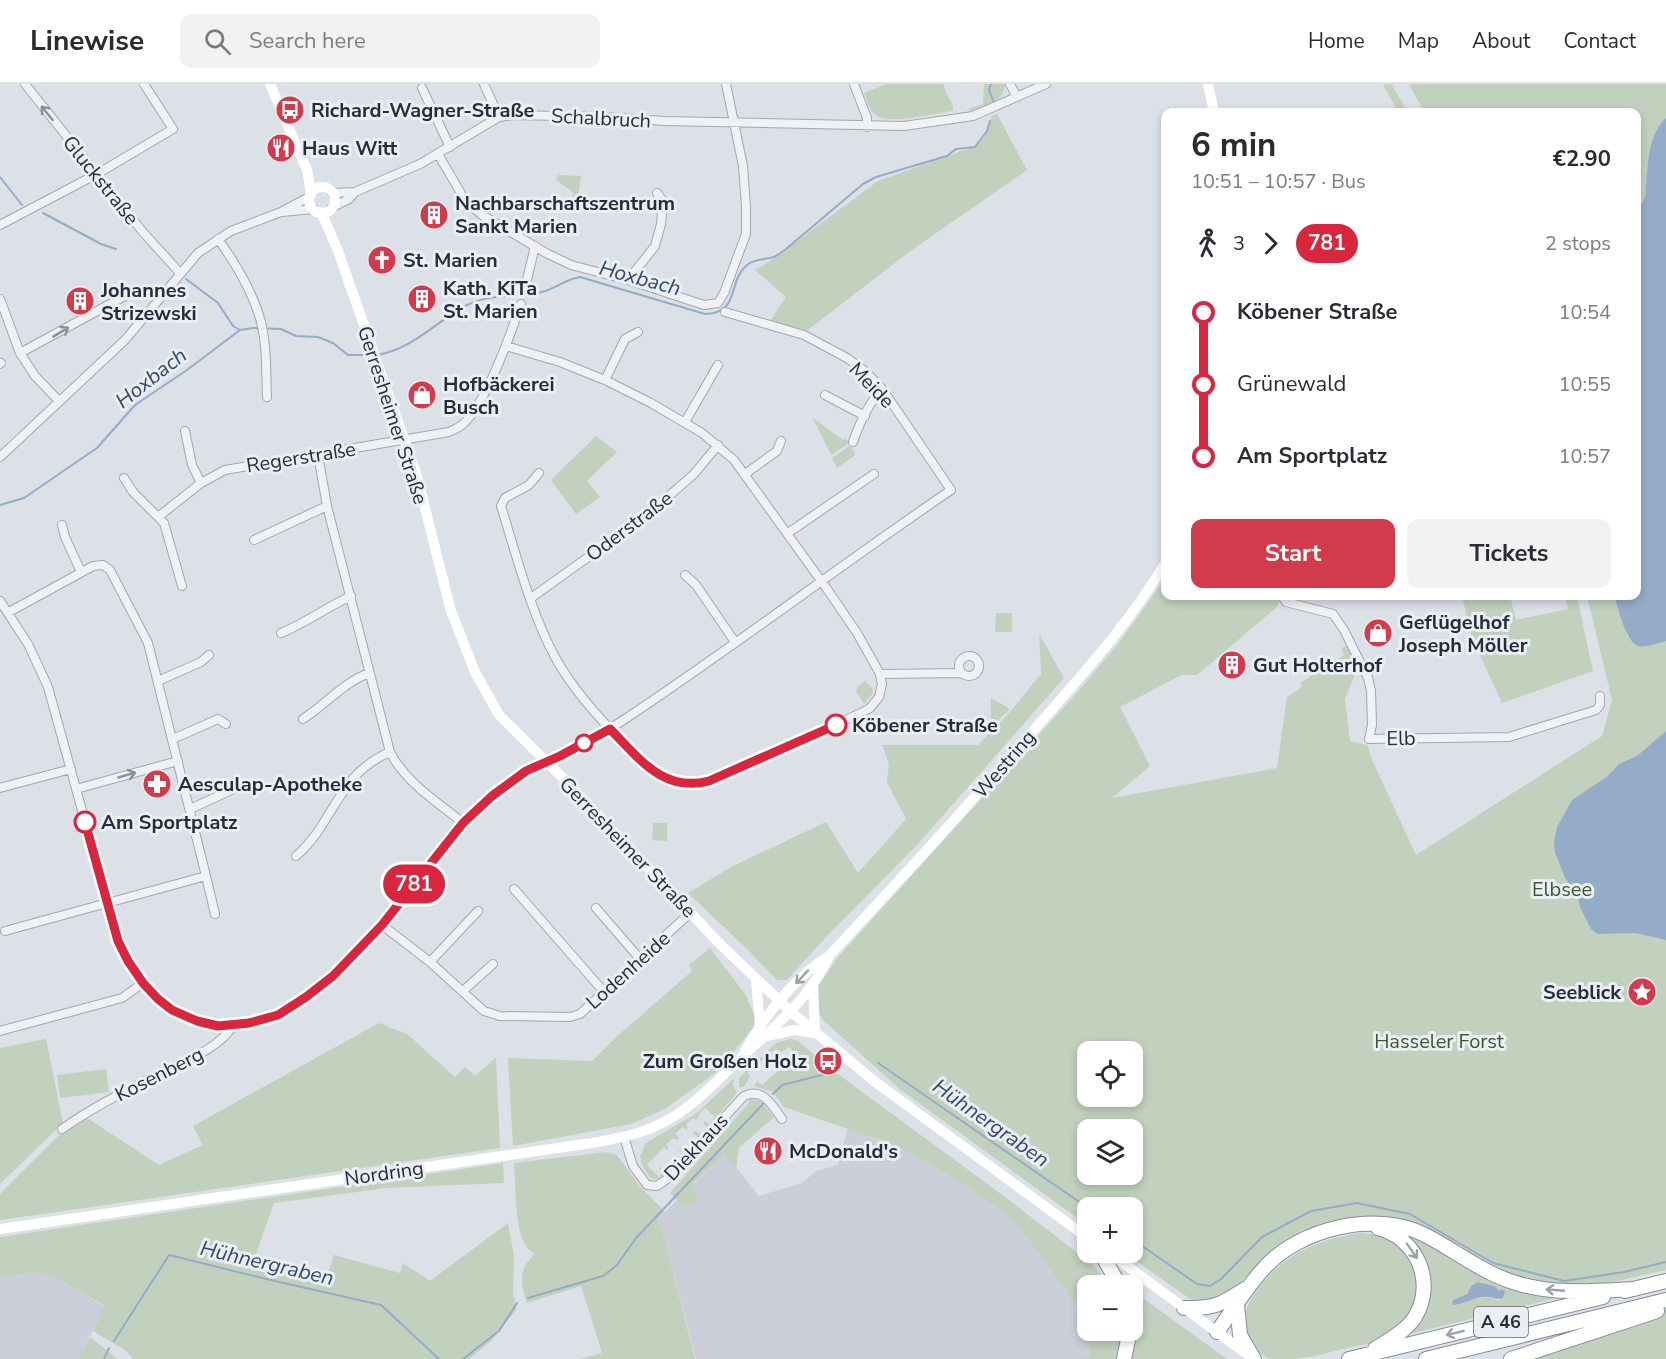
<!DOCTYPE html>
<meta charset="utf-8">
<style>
body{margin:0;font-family:"Nunito Sans",sans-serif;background:#f2f2f3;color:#2b2b33;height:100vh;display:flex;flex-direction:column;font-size:22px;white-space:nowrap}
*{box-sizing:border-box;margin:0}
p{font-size:20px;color:#7c7c81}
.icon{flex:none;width:33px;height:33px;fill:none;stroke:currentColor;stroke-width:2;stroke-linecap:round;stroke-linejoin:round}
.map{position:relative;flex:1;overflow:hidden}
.details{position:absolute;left:1161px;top:24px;width:480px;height:492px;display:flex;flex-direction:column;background:#fff;border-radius:12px;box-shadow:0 3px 9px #0003}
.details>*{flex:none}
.badge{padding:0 12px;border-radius:20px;font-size:21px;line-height:39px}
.buttons{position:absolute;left:1077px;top:957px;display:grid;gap:12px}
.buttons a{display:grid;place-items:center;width:66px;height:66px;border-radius:12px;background:#fff;box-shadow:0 3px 9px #0003;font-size:30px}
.map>.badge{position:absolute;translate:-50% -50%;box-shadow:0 0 0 3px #fff}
.legs{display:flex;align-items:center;gap:9px;height:66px;padding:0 30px;font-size:20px}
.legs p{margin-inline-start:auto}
.head{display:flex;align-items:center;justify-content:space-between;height:102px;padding:0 30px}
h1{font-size:33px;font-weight:700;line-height:45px}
.cta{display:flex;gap:12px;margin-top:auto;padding:12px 30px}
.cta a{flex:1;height:69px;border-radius:12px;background:#d13b4c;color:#fff;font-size:24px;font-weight:700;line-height:69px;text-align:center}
.cta a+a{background:#f2f2f3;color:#2b2b33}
ul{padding:0 30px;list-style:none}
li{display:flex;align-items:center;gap:21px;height:72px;font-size:22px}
li i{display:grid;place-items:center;width:9px;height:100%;margin:0 8px;background:currentColor}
li i::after{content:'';width:15px;height:15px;margin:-8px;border:4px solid;border-radius:50%;background:#fff}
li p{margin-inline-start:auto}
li:first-child i{background:linear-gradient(#0000 50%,currentColor 0)}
li:last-child i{background:linear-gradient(currentColor 50%,#0000 0)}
header{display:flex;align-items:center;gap:36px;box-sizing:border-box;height:84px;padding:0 30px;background:#fff;border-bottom:2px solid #e1e1e2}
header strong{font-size:28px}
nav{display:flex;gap:33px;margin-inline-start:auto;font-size:21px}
.search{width:420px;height:54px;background:#f2f2f3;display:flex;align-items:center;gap:15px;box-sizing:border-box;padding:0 21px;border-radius:12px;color:#7c7c81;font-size:22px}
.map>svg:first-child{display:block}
.built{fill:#cacfd9}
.green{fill:#c1d1bd;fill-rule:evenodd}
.water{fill:#95acc8}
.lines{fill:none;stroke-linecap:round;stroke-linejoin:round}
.stream{stroke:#95acc8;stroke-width:2}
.street-casing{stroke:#a1a7b1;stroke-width:10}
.highway-casing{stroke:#838c9e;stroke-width:16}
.street{stroke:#eff1f5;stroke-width:8}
.secondary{stroke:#fff;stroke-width:10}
.highway{stroke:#fff;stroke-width:14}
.oneway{stroke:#8a8f99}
.oneway2{stroke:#9da0a8}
.line-1-casing{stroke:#fff;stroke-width:14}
.line-1{stroke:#d7263d;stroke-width:9}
.stop-1-dot{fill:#fff;stroke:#d7263d;stroke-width:3}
.labels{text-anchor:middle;stroke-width:6;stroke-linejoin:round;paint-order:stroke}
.shield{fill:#ebeff4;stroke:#606774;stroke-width:1.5}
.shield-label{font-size:18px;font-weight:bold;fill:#252d3d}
.poi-label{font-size:20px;font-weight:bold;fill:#252d3d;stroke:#ebeff4;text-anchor:start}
.street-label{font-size:20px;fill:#252d3d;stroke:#ebeff4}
.stop-label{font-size:20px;font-weight:bold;fill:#252d3d;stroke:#ebeff4;text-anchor:start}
.park-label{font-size:20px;fill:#385932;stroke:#ebeff4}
.water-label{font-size:21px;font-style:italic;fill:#2f4a72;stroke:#ebeff4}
</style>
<header>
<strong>Linewise</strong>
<div class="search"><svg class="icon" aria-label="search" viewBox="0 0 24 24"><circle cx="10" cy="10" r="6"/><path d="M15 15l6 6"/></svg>Search here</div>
<nav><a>Home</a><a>Map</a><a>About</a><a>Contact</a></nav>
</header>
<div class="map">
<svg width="1666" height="1275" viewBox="0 0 1666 1275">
<rect width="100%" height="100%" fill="#dce0e7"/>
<path class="built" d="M848,1044l60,24 61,35 48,35 55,77 7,-1 11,57 -15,4h-379l-34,-129 -5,-10 20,-20 6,7 10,-23 32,-30 34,42 43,-13 14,-12 22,-6z
M38,1188l28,11 39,24 -27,52h-78v-82z"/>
<path class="green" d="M886,0h58c0,11 10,16 9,27 -16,2 -68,15 -79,3 -5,-5 -7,-14 -10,-21z
M984,0h21c-1,18 -19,22 -34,27l-3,-2 15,-5z
M1383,0h8l17,28h-10z
M1409,0h257v34l-9,12 -6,19 -6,48 -3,3 -5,-2 -1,-86h-202l-12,-4z
M997,30l30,56 -118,82 -105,81 -34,-12 16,-24 -31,-27 21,-13 102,-76 84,-30c23,-6 23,-14 30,-35z
M558,91l23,1 -5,37 -11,-4 9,-16 -18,-13z
M813,334l30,22 2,-2 4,5 -18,12z
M596,352l21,16 -30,29 13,16 -24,17 -25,-34z
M850,362l5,7 -1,3 -17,12 -5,-10z
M1165,495l1,17h111l2,6 -2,5 -80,68h-15l-62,32 30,59 -38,32 165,-30 10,-71 15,-10 -2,-4 44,-28 -3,-6 5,-3 12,21 -13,32 5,42 17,4 6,17 43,93 186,-119 10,-36 -25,-104h27l14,41 38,-24v657l-67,15 -25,2 -47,-5 -153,-64h-21l-29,5 -22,8 -25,15 -46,46 -17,11 -21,-2 -68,-48 7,-1v-44h-44l-1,17 -186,-135 -77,-69 -5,-7 -1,-28 20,-29 237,-262 44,-52zM1088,968h44v44h-44zM1088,1046h44v44h-44z
M1462,512h48l6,24 52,-11 -3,-13h12l16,75 -91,32 -30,-65z
M996,529h16v19h-17z
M1039,550l25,44 -146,166 -93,94 -38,42h-10l-30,-31 -59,-56 45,-27 93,-44 32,51 48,-54 -19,-37 2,-18 -7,-19h96l31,-32 32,-39z
M865,597l7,7 1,5 -9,11 -8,-13 2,-5z
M991,614l19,11 -23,22 -7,-1v-11l11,1z
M653,739h14v18l-15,-1z
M710,864l35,46 8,18h4l-4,16 -35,43 -53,38 -34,15 -118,22 -5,-88 84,3 22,-22 78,-68 -3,-6z
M379,939l28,11 48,43 10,-10 10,9 21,-19 4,91 -500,72v-26l59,-59 28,-17 72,47 44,-20 -10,-19z
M46,955l17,84 -63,61v-136z
M791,955l7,2 29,25 182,134 84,65 16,20 -21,1v44l36,1 -6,28h-43l15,-4 -11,-56h-7l-56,-77 -47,-35 -61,-35 -25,-11 -99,-34 -11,-15 -19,-6 3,-5 5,4 34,-30 -7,-8 -9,6 -4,-4 -29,24 3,3 -6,11h-5v-9l37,-35z
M106,985l3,23 -49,6 -3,-23z
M734,994l-1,7 4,8 -43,49 3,-5 -4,-4 2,-2 5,3 7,-7 -4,-4 2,-2 4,3 6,-7 -10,-9 -7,8 1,1 -3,3 -3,-2 -7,7 2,3 -2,2 -3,-3 -8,7 4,4 -2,2 -4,-2 -7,7 3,3 -2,2 -3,-3 -17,18 12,12 3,-4 -3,-4 2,-2 4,4 17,-18 -4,-4h3l3,4 -15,16 1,2 -13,8 -7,-1 -8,-13 -2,-9 6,-13 51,-30z
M752,1015l9,2 13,16 -35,31 -3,20 -11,-14 -32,29 5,18 -15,6 -13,-14 79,-90v-3z
M606,1068l11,3 21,29 27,28 -8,8 5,10 33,129h-115l22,-6 -21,-67 -54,17c-7,-21 -9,-33 8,-49 -3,-2 -8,-5 -10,-9 -11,-22 -9,-58 -11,-82z
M503,1079l1,20 -117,5 -113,15 -22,62 75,12 7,-22 66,18 3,-10 27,18 78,-58 6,33 -1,37 4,16 -26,32 -22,18h-336l-8,-9 -32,-19 12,-25 -39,-23 -28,-11 -38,5v-40z
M1384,1141l56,21 117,48v4l-152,37 21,-54zM1478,1198c12,2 20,6 26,16l-6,2 -9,-3 -27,4 9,-15z
M1359,1149c11,1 21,1 31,6 32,17 34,61 11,86 -5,6 -16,13 -22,16 -10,4 -22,4 -32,7 -18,4 -38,11 -57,11 -6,0 -13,0 -19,0 -8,-2 -23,-16 -26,-24 -2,-5 -2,-17 0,-22 5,-17 22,-37 35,-48 23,-19 50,-27 79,-32z
M1133,1207l94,68h-97l4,-41z
M1666,1226v49h-144l136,-47z
M90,1253l28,22h-40z"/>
<path class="water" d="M1666,34v523c-8,2 -20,7 -28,5 -12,-4 -20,-38 -24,-50h22v-282l3,-7 -3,-11c0,-23 -4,-83 9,-99 3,-25 1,-61 21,-79z
M1666,647v209l-30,-7 -38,1 -7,-5 -11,-22 -2,-10 -13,-19 -10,-26 -1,-10 3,-15 15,-27 36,-24 11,-12 18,-8z
M1478,1198l16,4 6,5 2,-2 3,2 -2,7c-7,2 -7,0 -13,-1 -12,-2 -28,8 -38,8l1,-5 14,-6 4,-8z"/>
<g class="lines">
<path class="stream" d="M991,0l-2,6 5,13
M0,93l22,28
M43,129l58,31 15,5
M186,195l32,24 15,23 7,4
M377,271c34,-5 59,-33 88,-49 28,-14 49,-7 77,-14 13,-3 24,-13 38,-15l125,37c36,-1 22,-33 42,-49 8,-7 18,-5 27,-8 4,-2 8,-5 12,-8l77,-65 13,-7 71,-21 9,-7 19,-2 12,-16 3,-10
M0,421l24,-7 73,-50 38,-43 52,-35 53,-40 13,-2 28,1 15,7 22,1 15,6 15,12h23
M878,979l210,145
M773,1010l9,-9 52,-13
M1132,1155l65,45 13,2 11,-7 41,-42 49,-26 46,-8 53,11 83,49 71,18 60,-9 42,-10
M528,1214l75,-22 14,-11 19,-27 127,-134
M114,1257l55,-86 97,24 115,26 58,54
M104,1275l5,-11
M463,1275l36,-28 18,-28"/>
<g class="street-casing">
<path id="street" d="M25,0l117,147 38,42
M484,0l15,33
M854,0l13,34v9
M1010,0l7,13
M422,4l28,59
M438,70l28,48 16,13 64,38 25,12 57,15 76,25 14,-2 6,-10 22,-59v-27l-3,-41 -17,-82
M332,109l23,-1 65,-28 79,-47 14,-2 90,2 62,4 239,5 69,-10 73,-32
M331,124l18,-9 6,-7
M282,128l32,-3
M0,141l97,-51 76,-45 -29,-45
M218,155c18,25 35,53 43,83 6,24 5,50 6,75
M628,196l27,-34 6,-22 2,-23 -6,-8
M525,204l10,-42
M0,215l20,54 15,23 24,25
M506,262l54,16 45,18 46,23 51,30 32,27 93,129 30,44 23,41 2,10 -3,13 -9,11 -9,5 -152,68c-37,9 -53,-8 -79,-32 -28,-27 -56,-57 -75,-92 -24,-44 -39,-103 -54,-151l4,-8 24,-13 10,-12
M20,269l112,-61 14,-3 20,2
M0,280l1,-1
M605,296l20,-41 13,-7
M825,311l40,21
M685,338l33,-57
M185,347l7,34 9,18
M853,358c4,-13 18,-45 30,-52
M318,371l9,51 63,246c16,31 46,49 73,71
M0,373l125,-117 73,-87 33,-22 50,-19 28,-15
M745,390l32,-23 4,-10
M124,394l9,14 25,25 43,-34 24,-13 224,-38c4,-2 9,-4 13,-7 23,-19 49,-92 59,-121
M158,433l6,6 18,63
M62,441l3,12 16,35
M788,449l86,-59
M254,456l73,-34
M685,491l11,10 39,57
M1282,512l4,6 47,12 11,16 24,48 3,13 1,34 -3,14 140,-2 87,-27 4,-5v-9
M531,514l116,-83 47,-41 24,-29
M0,517l28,43 20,43 70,254c30,60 76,101 148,79 30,-10 56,-33 77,-55 14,-14 29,-28 41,-42 27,-33 50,-70 79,-101 18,-18 40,-38 62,-50 10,-7 23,-10 34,-16 24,-11 47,-24 69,-39 110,-73 214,-153 323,-227l-68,-100 -17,-18 -19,-14 -43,-23 -79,-23
M281,549c25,-10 46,-26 70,-37
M959 582a10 10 0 1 1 20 0a10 10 0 1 1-20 0Z
M880,590l82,-1
M158,597l43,-19 8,-7
M303,635c23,-15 40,-36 66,-46
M173,655l45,-20 8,5
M0,704l71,-19
M76,705l102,-28
M190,725l50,-23
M296,772c38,-32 41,-82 94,-104
M206,792l9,38
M514,805l90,103
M596,824l44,51
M382,841l48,37 54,49 16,5 70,1 10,-3 110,-101
M5,847l201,-55 -58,-233 -38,-73 -7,-5 -10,1 -84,46
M430,878l48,-51
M463,907l30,-27
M0,947l122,-33 21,-15
M62,1045c31,-22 64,-38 97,-55 25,-13 58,-24 74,-48
M624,1053l9,29 14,19 10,1 10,-7 77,-83c19,-9 28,9 38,23"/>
</g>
<g class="highway-casing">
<path id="highway" d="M1100,1168l20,34
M1625,1207l41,-10
M1237,1221l3,30 14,24
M1184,1224c30,1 36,-3 61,-19
M1217,1248c16,-22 30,-46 49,-66 36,-38 109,-55 157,-32 32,16 59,39 93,49 39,12 78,8 118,6
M1375,1265c14,-9 31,-18 40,-32 21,-35 2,-79 -37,-89
M1124,1275l6,-29
M1349,1275l254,-62
M1426,1275l240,-59
M1511,1275l146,-48"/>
</g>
<use href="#street" class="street"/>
<path class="secondary" d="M270,0l37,86 4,23
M1208,0l6,28
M309 116a13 13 0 1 1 26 0a13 13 0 1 1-26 0Z
M320,128l3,4 15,35 79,225 34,135 24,61 24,43 64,63 158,167 69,66 84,70 214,157
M756,896l4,45
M813,900l2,49
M767,952l27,-6 20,3
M745,967c19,-34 50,-75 84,-95 69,-74 138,-149 205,-226 47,-54 95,-106 132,-168
M0,1145l592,-86c26,-5 51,-9 74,-22 30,-16 52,-42 77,-65 32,-30 68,-59 86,-100
M1108,1168l143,105"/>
<use href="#highway" class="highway"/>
</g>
<defs><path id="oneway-shaft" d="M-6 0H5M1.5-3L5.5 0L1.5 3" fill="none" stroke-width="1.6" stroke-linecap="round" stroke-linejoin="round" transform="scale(1.5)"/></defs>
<g class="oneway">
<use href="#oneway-shaft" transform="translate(47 29) rotate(-129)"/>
<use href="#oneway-shaft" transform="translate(61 248) rotate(-31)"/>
<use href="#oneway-shaft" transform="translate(127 691) rotate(-16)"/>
</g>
<g class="oneway2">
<use href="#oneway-shaft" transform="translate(802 893) rotate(133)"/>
<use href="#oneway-shaft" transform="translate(1412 1167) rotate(55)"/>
<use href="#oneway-shaft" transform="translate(1555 1206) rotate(-175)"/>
<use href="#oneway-shaft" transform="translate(1455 1249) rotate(166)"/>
</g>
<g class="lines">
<g class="line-1-casing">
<path id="line-1" d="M85,738l33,119 10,20 15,22 15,16 14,11 25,11 21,5 31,-3 29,-8 28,-18 27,-21 49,-51 81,-102 29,-27 34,-25 34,-15 50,-27c29,29 53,64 99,52l127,-56"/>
</g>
<use href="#line-1" class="line-1"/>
</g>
<defs>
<g id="bus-disc" transform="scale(1.5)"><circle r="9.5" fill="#d13b4c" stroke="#ebeff4"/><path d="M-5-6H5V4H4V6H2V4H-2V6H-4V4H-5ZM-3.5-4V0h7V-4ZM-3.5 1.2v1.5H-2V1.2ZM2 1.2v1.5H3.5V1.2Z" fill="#fff"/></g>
<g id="restaurant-disc" transform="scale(1.5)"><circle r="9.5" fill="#d13b4c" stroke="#ebeff4"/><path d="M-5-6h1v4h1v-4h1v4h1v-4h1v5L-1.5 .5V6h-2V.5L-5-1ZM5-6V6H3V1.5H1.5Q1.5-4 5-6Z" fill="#fff"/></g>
<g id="building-disc" transform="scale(1.5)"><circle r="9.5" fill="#d13b4c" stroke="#ebeff4"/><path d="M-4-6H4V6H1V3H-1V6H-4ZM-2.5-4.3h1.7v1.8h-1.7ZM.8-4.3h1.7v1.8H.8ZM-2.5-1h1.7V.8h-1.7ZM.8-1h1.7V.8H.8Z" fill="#fff"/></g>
<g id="church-disc" transform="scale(1.5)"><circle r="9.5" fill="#d13b4c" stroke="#ebeff4"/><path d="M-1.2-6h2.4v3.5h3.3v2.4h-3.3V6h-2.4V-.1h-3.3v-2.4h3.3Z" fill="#fff"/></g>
<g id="shop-disc" transform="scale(1.5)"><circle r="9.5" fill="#d13b4c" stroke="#ebeff4"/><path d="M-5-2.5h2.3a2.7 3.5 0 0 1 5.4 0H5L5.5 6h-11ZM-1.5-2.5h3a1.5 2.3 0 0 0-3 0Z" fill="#fff"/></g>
<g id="pharmacy-disc" transform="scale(1.5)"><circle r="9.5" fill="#d13b4c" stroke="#ebeff4"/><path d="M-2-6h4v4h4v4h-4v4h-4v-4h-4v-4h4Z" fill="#fff"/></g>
<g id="sight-disc" transform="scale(1.5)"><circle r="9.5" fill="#d13b4c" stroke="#ebeff4"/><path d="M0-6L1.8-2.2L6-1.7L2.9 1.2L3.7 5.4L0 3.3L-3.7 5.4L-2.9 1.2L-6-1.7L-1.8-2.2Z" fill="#fff"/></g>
</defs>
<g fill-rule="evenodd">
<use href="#bus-disc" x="290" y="26"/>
<use href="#restaurant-disc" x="281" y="64"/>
<use href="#building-disc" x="434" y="131"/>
<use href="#church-disc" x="382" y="176"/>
<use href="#building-disc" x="422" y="215"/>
<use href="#building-disc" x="80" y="217"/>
<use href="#shop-disc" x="422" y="311"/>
<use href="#shop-disc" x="1378" y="549"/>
<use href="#building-disc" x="1232" y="581"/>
<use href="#pharmacy-disc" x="157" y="700"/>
<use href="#sight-disc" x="1642" y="908"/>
<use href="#bus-disc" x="828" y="977"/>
<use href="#restaurant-disc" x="768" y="1067"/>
</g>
<g class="stop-1-dot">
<circle cx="836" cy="641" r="10"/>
<circle cx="584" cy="659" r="8"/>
<circle cx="85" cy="738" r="10"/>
</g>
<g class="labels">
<rect class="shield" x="1474" y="1223" width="54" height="30" rx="4.5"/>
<g class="shield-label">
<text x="1501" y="1244">A 46</text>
</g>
<g class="poi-label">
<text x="311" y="33">Richard-Wagner-Straße</text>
<text x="302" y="71">Haus Witt</text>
<text x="455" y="126">Nachbarschaftszentrum<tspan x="455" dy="23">Sankt Marien</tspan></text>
<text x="403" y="183">St. Marien</text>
<text x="443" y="211">Kath. KiTa<tspan x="443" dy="23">St. Marien</tspan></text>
<text x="101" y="213">Johannes<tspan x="101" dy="23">Strizewski</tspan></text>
<text x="443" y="307">Hofbäckerei<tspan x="443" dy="23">Busch</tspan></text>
<text x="1399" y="545">Geflügelhof<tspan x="1399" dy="23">Joseph Möller</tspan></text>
<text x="1253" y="588">Gut Holterhof</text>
<text x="178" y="707">Aesculap-Apotheke</text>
<text x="1621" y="915" text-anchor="end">Seeblick</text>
<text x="807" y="984" text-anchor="end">Zum Großen Holz</text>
<text x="789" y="1074">McDonald's</text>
</g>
<g class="street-label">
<text transform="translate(601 34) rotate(3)" y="7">Schalbruch</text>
<text transform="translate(101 96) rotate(51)" y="7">Gluckstraße</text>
<text transform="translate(872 301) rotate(46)" y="7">Meide</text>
<text transform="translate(393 331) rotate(72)" y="7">Gerresheimer Straße</text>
<text transform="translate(301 373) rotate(-9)" y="7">Regerstraße</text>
<text transform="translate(629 442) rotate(-37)" y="7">Oderstraße</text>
<text transform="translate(1401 654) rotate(-1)" y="7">Elb</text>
<text transform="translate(1004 680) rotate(-49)" y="7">Westring</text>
<text transform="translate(628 763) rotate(46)" y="7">Gerresheimer Straße</text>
<text transform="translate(628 886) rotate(-42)" y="7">Lodenheide</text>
<text transform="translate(159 990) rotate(-27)" y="7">Kosenberg</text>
<text transform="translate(696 1063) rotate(-47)" y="7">Diekhaus</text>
<text transform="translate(384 1089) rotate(-8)" y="7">Nordring</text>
</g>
<g class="stop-label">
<text x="852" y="648">Köbener Straße</text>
<text x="101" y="745">Am Sportplatz</text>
</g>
<g class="park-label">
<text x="1562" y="812">Elbsee</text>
<text x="1439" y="964">Hasseler Forst</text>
</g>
<g class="water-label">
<text transform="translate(640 194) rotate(15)" y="7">Hoxbach</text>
<text transform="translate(151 294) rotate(-38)" y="7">Hoxbach</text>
<text transform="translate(991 1039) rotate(35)" y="7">Hühnergraben</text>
<text transform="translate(267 1179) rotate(13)" y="7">Hühnergraben</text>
</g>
</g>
</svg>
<div class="buttons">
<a><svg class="icon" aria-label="locate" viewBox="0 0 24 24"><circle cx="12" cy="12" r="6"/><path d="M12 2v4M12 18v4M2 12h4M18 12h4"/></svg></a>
<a><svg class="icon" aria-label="layers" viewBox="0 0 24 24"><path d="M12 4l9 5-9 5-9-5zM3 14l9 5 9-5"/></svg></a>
<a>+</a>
<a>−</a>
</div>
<b class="badge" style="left:414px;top:800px;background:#d7263d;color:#fff">781</b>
<section class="details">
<div class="head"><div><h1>6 min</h1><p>10:51 – 10:57 · Bus</p></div><b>€2.90</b></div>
<div class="legs"><svg class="icon" aria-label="walk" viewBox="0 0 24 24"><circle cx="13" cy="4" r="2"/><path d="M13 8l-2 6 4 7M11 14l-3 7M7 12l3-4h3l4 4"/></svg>3<svg class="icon" aria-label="forward" viewBox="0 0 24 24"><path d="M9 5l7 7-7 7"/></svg><b class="badge" style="background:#d7263d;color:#fff">781</b><p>2 stops</p></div>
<ul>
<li><i style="color:#d7263d"></i><b>Köbener Straße</b><p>10:54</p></li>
<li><i style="color:#d7263d"></i><span>Grünewald</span><p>10:55</p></li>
<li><i style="color:#d7263d"></i><b>Am Sportplatz</b><p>10:57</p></li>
</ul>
<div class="cta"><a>Start</a><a>Tickets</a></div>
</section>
</div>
